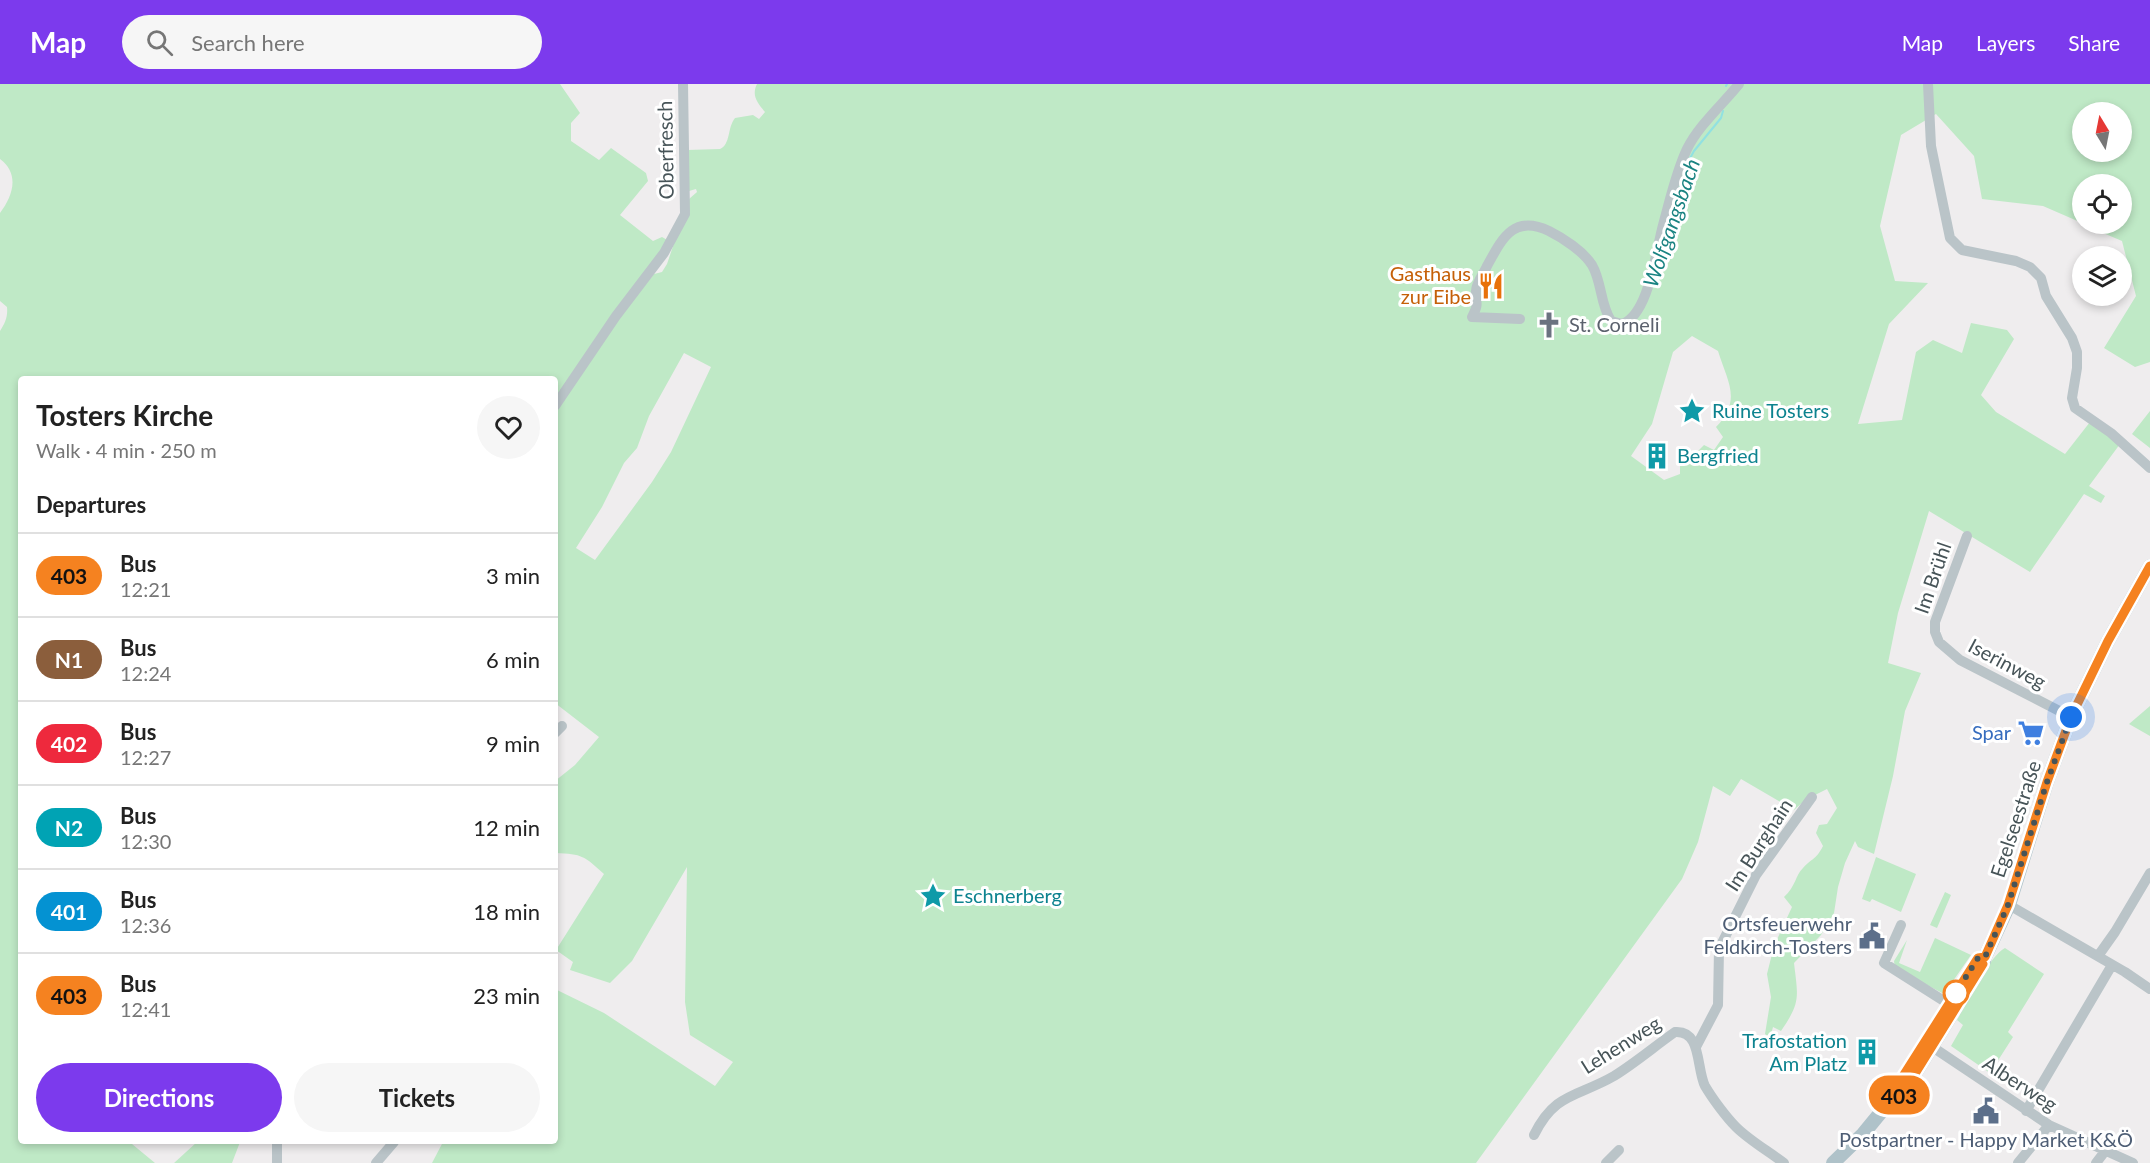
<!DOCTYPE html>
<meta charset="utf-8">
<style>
body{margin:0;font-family:Lato,sans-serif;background:#f6f6f6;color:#222;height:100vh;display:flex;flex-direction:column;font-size:22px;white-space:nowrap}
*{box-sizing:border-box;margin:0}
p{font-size:20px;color:#767676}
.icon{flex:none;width:33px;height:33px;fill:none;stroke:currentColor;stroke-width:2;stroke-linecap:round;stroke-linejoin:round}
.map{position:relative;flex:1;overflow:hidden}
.details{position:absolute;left:18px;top:292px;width:540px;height:768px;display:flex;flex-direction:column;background:#fff;border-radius:6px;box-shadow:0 3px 9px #0003}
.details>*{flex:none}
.badge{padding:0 12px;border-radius:20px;font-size:21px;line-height:39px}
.needle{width:39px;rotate:350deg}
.tools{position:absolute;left:2072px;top:18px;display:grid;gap:12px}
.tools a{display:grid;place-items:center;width:60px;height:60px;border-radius:50%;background:#fff;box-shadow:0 3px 9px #0003;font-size:30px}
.you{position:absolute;width:30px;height:30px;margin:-15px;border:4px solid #fff;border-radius:50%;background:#1a73e8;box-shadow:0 0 0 9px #1a73e833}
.map>.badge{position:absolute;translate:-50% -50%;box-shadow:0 0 0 3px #fff}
h2{padding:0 18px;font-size:22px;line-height:54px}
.round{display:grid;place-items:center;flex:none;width:63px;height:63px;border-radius:32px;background:#f6f6f6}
.summary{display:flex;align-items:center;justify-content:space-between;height:102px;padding:0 18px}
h1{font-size:28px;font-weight:700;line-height:45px}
.button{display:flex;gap:12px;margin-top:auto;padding:12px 18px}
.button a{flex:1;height:69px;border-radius:36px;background:#7c3aed;color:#fff;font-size:24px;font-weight:700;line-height:69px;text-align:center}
.button a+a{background:#f6f6f6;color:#222}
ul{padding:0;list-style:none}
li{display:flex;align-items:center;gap:18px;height:84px;padding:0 18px;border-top:2px solid #e0e0e0}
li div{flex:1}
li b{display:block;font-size:22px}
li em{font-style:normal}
li .badge{min-width:66px;font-weight:700;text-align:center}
header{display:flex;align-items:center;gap:36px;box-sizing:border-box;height:84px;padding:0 30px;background:#7c3aed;color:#fff}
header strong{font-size:28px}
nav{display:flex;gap:33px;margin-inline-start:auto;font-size:21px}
.search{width:420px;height:54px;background:#f6f6f6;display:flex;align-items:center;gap:15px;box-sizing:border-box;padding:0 21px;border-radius:33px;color:#767676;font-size:22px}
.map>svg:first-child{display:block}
.green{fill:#bfe9c6;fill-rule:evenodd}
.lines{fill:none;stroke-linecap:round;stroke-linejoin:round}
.stream{stroke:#91e1e1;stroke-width:2}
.minor{stroke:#bac4c8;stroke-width:10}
.major{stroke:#afc2c9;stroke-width:14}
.line-casing{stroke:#fff;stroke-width:14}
.line{stroke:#f58220;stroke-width:9}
.walk{stroke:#475458;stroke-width:6;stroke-dasharray:0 10.8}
.stop-dot{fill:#fff;stroke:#f58220;stroke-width:3}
.labels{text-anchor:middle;stroke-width:6;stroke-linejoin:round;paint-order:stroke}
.street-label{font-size:20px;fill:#475458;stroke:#fff}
.food-label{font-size:20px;fill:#c56008;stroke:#fff;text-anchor:end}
.worship-label{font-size:20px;fill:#5b616d;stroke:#fff;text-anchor:start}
.culture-label{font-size:20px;fill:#0d838f;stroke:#fff;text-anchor:start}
.shop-label{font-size:20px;fill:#366cbe;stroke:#fff;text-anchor:end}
.service-label{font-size:20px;fill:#4e5e75;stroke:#fff;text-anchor:end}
.water-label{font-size:21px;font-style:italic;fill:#1a8382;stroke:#fff}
</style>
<header>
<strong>Map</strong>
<div class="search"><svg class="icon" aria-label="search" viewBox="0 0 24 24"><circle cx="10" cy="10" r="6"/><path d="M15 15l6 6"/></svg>Search here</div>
<nav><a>Map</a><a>Layers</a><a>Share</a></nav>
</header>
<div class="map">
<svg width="2150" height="1079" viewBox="0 0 2150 1079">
<rect width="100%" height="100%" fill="#efedee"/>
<path class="green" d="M0,0h560l20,29 -9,10v18l28,19 12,-12 35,25 2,8 -28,34 33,26 9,-4 7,4 -114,161v-22h-534v762h112l-1,2 23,19h-155v-832c5,-8 8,-14 7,-24l-7,-6v-88c13,-17 20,-39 0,-54z
M757,0h1393v278l-15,5 -31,-19 32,-52 -14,-55 -40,-17h39v-40h-39v39l-39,-17 -61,-7 -8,-43 -38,-42 -35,21 -21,91 15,55 33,2 -39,41 -31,100 44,-4 14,-68 17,-12 29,13 9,-30 36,7 7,9 -33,56 15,17 69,42 25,-32 30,22 -31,42 16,10 -4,7 -17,-9 -54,78 -101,-61 -31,102 -10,50 33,10 -16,38 -12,65 -19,78 -16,-7 -3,-6 -10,22 -7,24 -4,26 -13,22 -27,28c4,34 7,39 -13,68l-8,-4 -3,11 -5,-4 6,-37 -4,-23 7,-28 18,-39 -8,-10c12,-11 11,-21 19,-29 9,-10 13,-8 20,-22l-7,-13 3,-8 8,-1 10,-16 -10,-19 -12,6 -3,-1 -18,16 -53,-31 -11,17 -17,-10 -15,56 -16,37 -206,284h-1044l11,-21h112v-153l49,24 111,73 18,-24 -43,-27 -5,-33 2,-135 -55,94 -22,22 -40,-13 3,-8 -17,-12 48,-76c-20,-18 -21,-20 -49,-21v-72l20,-16 24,-28 -44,-34v-294l63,-91 36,-44 8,-2 5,-8 22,-65 8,-7 -1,-3 -7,2 -2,-41 33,-1c11,-5 7,-21 15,-31l18,-3 6,4 6,-7c-7,-9 -14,-16 -8,-28zM2082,28h39v40h-39zM1692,252l26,15c10,32 24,49 -2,76l7,10 -9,13 -10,-5 -16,16 -8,2v11l-16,6 -33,-24 21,-32 21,-72zM684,269l27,14 -40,85 -19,30 -57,78 -19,-12 26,-41 22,-44 13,-15 12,-32z
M2150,327v37l-18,-14z
M2150,622v30l-21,-12z
M1876,773l40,17 -15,38 -29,-13 -2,3 -8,-3z
M1945,808l6,3 -14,33 -7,-3z
M1935,854l36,17 -27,39 -49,-26 -1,-7 13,-21 -8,23 21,9z
M2005,864l39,26 -36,58 5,5 -23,36 -39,-27 12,-21 -6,-5c9,-16 33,-65 48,-72z
M197,1058h43l-8,21h-58z"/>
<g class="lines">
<path class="stream" d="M1726,2l1,-2
M1665,154l23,-76 6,-11 27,-33 2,-7"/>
<path class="minor" d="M1928,0l3,62 19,92 12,12 54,11 14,6 11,11 5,18 26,42 5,14v16l-5,30 3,10 36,25 39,35
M1520,235l-48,-2c8,-15 3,-13 4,-26 0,-8 8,-18 11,-25 15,-27 26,-52 62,-35 14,7 34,20 43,34 10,17 8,39 19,56l11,3c27,-9 34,-74 41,-99 7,-25 13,-53 24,-76 12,-24 35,-44 52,-65
M555,322l61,-90 48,-63 21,-39 -2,-130
M1967,452l-32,86v10l4,10 21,18 111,57
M555,649l7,-7
M2009,821l116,67 25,17
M1901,841l-17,38 71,45
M2098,872l17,-24 35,-59
M1925,958l124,83 84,38
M1696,963l22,-42 1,-56 37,-74 56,-78
M2026,1027l86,-146
M1534,1051c21,-43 44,-38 80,-59 21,-13 41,-30 61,-44 27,-2 21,36 30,54 7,12 21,31 31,41 13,13 32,24 48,36
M277,1058v21
M376,1079l18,-21
M1606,1079l13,-13
M2018,1079l31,-38
M2096,1079l10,-13"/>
<path class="major" d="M1833,1079l30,-29 23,-28 7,-2 15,-19 75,-121 2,-7 24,-52 38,-123 24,-65 37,-76 42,-75"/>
</g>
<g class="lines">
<g class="line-casing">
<path id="line" d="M1983,880l-75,121 -15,19 -7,2v-6l14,-19 78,-123 7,-1 23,-52 39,-123 24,-65 37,-76 42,-75"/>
</g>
<use href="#line" class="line"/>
<path class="walk" d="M1956,909l-1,1 23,-36 7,-1 23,-52 39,-123 24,-65"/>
</g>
<defs>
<g id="restaurant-bare" transform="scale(2.07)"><path d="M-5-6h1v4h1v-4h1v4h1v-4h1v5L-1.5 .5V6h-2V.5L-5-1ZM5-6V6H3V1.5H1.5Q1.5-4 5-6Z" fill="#e8710a" stroke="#fff" stroke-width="2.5" paint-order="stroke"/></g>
<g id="church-bare" transform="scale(2.07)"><path d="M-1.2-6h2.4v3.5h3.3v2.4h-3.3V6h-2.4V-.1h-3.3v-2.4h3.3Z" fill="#6b7280" stroke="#fff" stroke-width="2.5" paint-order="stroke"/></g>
<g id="sight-bare" transform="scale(2.07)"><path d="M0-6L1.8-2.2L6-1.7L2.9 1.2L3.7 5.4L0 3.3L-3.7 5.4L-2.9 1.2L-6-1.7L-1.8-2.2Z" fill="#0f9aa8" stroke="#fff" stroke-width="2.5" paint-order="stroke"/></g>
<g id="building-bare" transform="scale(2.07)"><path d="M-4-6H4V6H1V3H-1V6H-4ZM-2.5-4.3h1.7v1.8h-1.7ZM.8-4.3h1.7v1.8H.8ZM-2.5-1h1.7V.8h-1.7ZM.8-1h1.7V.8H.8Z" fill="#0f9aa8" stroke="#fff" stroke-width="2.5" paint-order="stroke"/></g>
<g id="supermarket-bare" transform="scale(2.07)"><path d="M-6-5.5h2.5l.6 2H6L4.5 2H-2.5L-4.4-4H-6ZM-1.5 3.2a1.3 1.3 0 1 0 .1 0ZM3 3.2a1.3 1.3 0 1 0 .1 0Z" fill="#3f7fe0" stroke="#fff" stroke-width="2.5" paint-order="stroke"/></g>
<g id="civic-bare" transform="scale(2.07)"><path d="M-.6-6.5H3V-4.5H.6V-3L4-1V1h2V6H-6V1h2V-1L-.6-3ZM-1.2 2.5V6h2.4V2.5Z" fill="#5c6f8a" stroke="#fff" stroke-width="2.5" paint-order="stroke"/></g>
</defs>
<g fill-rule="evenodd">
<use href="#restaurant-bare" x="1491" y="202"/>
<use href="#church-bare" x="1549" y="241"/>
<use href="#sight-bare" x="1692" y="327"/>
<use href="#building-bare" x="1657" y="372"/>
<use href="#supermarket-bare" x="2031" y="649"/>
<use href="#sight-bare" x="933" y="812"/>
<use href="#civic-bare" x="1872" y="852"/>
<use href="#building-bare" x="1867" y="968"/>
<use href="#civic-bare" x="1986" y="1027"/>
</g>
<circle class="stop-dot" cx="1956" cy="909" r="12"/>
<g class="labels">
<g class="street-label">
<text transform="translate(666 66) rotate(-91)" y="7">Oberfresch</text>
<text transform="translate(1933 494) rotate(-71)" y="7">Im Brühl</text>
<text transform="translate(2007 580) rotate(28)" y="7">Iserinweg</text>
<text transform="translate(2016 735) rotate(-72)" y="7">Egelseestraße</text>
<text transform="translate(1759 761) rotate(-57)" y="7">Im Burghain</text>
<text transform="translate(1621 961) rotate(-32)" y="7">Lehenweg</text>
<text transform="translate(2020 1000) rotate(33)" y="7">Alberweg</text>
</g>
<g class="food-label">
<text x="1471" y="197">Gasthaus<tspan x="1471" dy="23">zur Eibe</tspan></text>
</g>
<g class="worship-label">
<text x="1569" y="248">St. Corneli</text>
</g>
<g class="culture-label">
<text x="1712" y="334">Ruine Tosters</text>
<text x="1677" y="379">Bergfried</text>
<text x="953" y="819">Eschnerberg</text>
<text x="1847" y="964" text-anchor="end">Trafostation<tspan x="1847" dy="23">Am Platz</tspan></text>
</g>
<g class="shop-label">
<text x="2011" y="656">Spar</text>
</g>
<g class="service-label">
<text x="1852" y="847">Ortsfeuerwehr<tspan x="1852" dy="23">Feldkirch-Tosters</tspan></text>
<text x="1986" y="1063" text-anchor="middle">Postpartner - Happy Market K&amp;Ö</text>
</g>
<g class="water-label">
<text transform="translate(1672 139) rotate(-71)" y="7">Wolfgangsbach</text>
</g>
</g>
</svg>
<div class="tools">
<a><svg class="needle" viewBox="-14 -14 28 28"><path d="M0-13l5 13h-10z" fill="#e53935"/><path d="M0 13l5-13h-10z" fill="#767676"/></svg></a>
<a><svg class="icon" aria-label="locate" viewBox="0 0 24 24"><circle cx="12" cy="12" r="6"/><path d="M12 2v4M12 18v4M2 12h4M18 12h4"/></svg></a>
<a><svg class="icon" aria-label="layers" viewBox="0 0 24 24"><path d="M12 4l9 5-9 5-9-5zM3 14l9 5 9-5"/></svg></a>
</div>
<div class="you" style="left:2071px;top:633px"></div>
<b class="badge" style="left:1899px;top:1011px;background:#f58220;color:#111">403</b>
<section class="details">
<div class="summary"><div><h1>Tosters Kirche</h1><p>Walk · 4 min · 250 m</p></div><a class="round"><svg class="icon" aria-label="heart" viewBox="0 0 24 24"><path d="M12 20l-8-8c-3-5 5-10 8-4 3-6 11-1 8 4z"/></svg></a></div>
<h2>Departures</h2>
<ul>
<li><span class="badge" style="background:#f58220;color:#111">403</span><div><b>Bus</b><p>12:21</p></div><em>3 min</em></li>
<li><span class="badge" style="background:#8b5e3c;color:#fff">N1</span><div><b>Bus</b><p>12:24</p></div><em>6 min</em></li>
<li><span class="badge" style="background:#ee293d;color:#fff">402</span><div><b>Bus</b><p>12:27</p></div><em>9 min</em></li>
<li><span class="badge" style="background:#00a3b4;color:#fff">N2</span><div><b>Bus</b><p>12:30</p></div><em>12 min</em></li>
<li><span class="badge" style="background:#0492d2;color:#fff">401</span><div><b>Bus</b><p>12:36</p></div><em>18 min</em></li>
<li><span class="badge" style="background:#f58220;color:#111">403</span><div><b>Bus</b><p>12:41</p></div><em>23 min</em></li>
</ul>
<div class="button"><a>Directions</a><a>Tickets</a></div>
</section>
</div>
